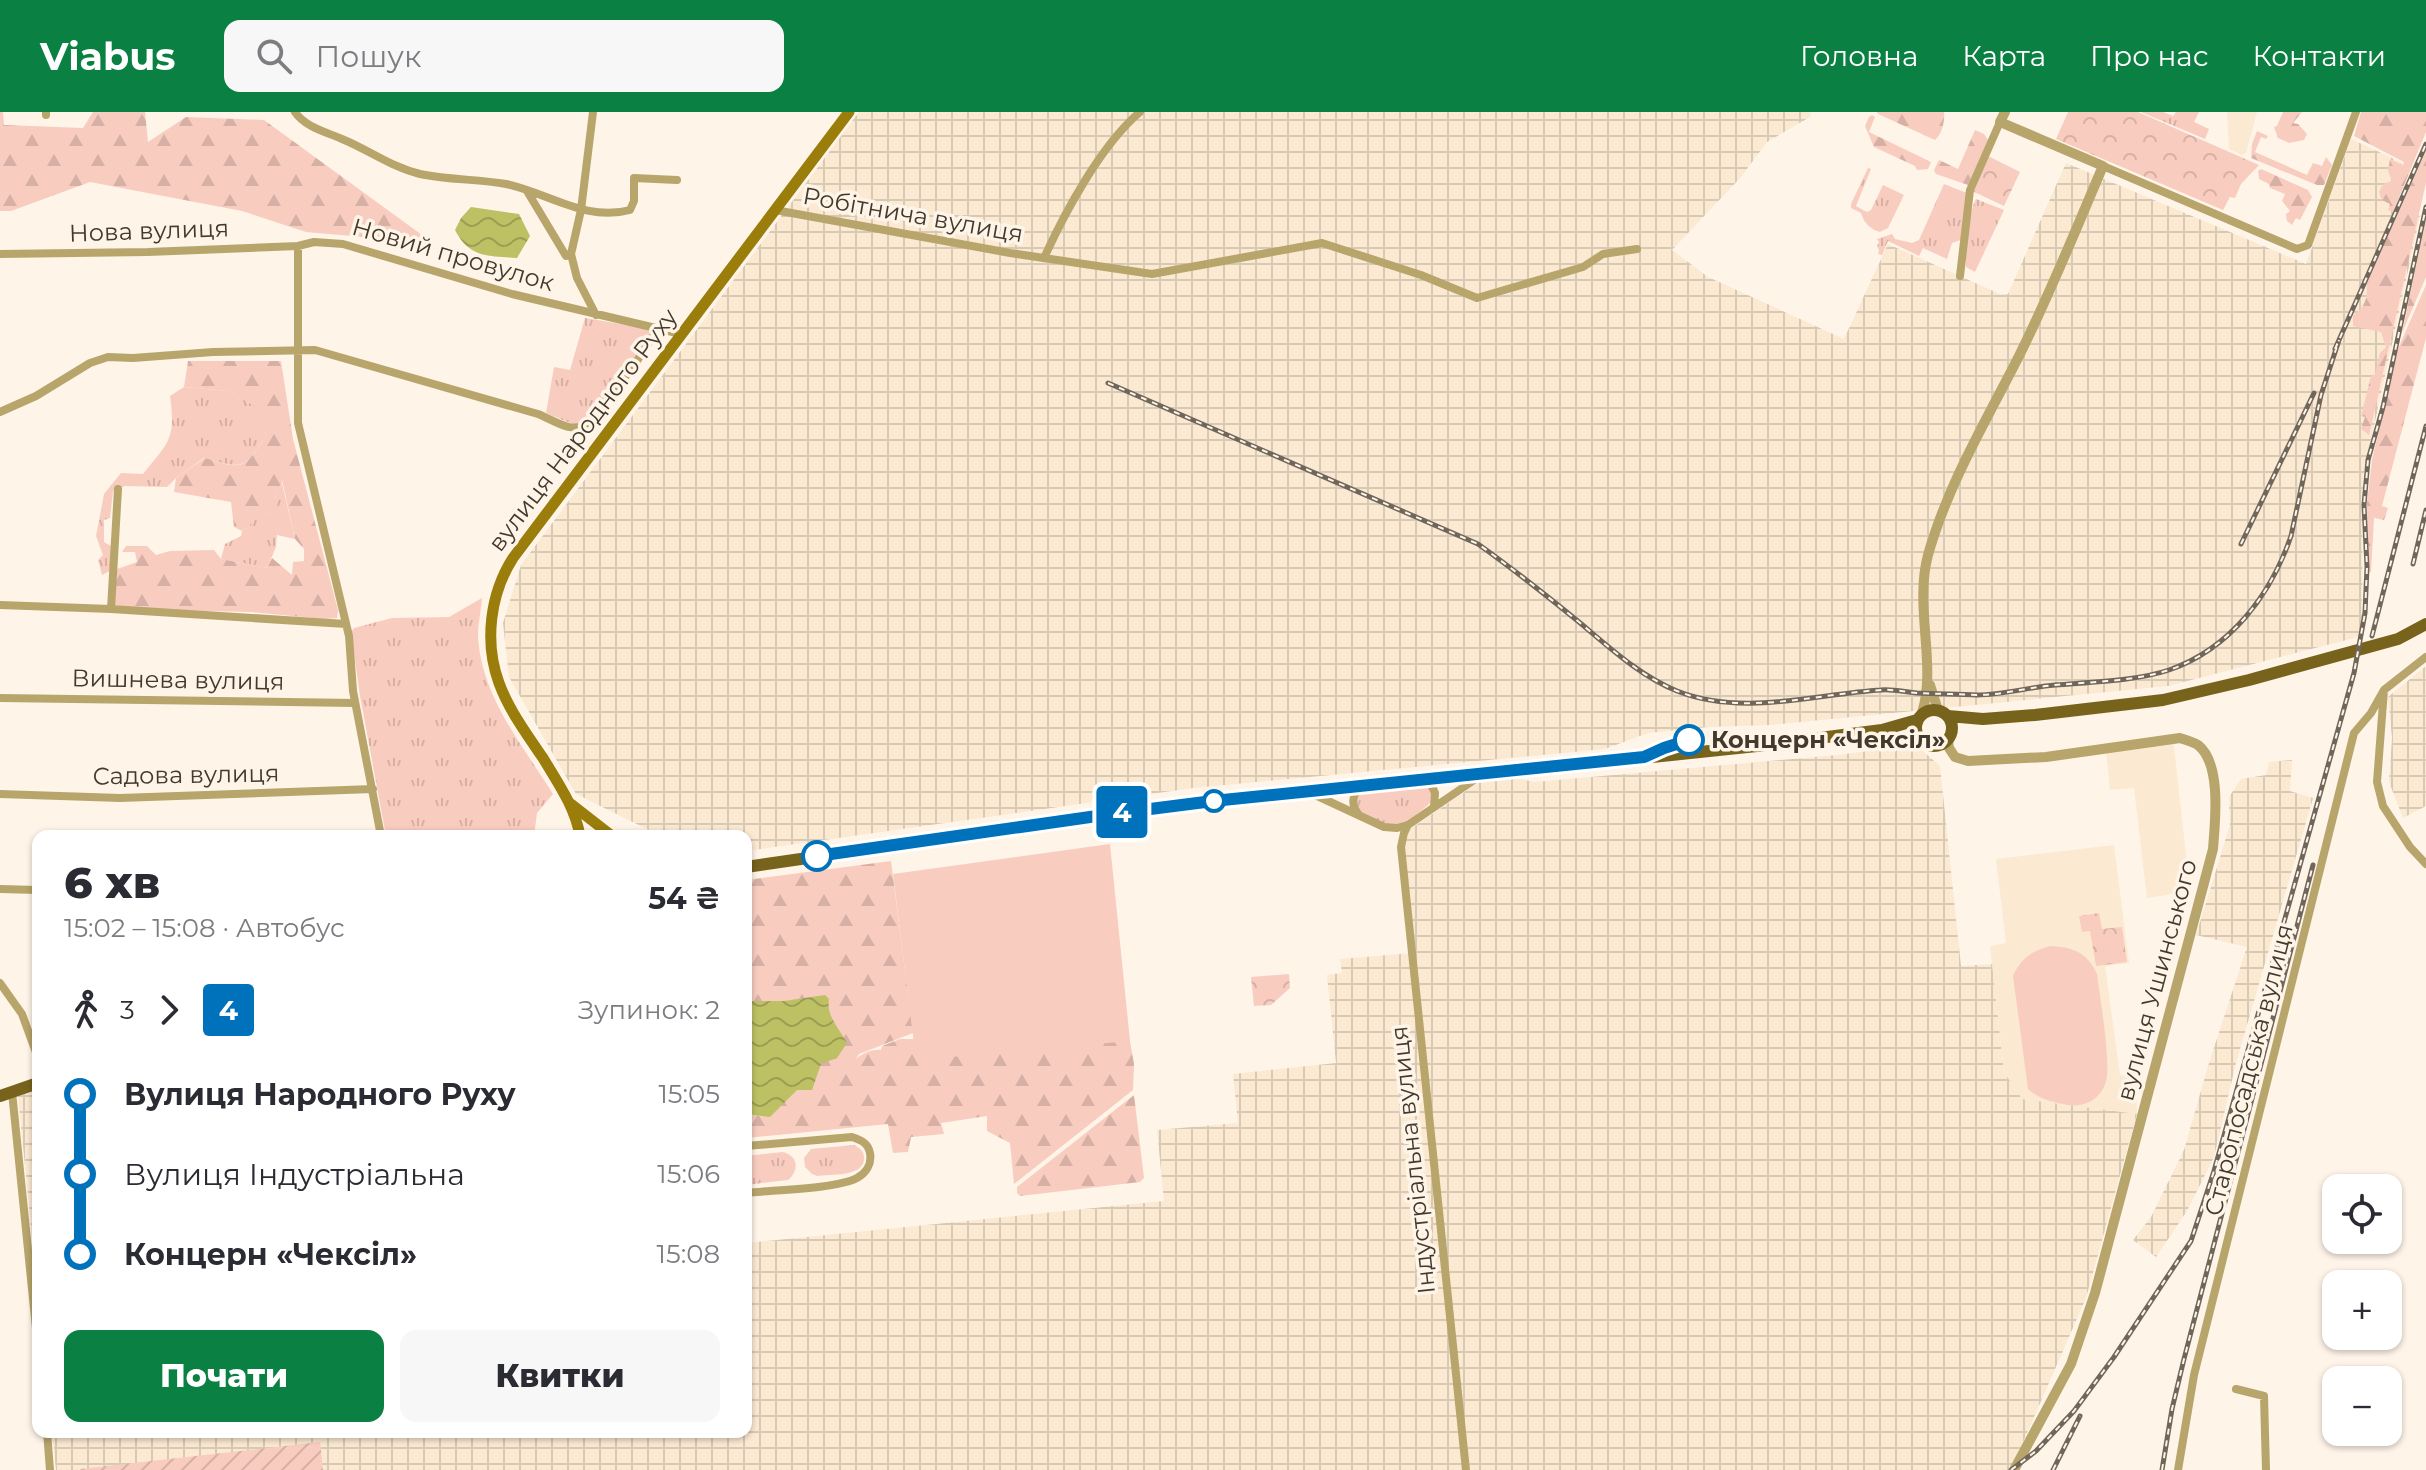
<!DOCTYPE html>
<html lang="uk">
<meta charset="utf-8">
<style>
body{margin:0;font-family:Montserrat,sans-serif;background:#f7f7f7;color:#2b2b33;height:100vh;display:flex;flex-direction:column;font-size:30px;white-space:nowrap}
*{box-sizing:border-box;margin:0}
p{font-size:26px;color:#7c7c81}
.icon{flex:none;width:44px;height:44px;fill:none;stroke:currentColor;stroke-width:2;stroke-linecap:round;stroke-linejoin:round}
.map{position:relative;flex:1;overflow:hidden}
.side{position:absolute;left:32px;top:718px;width:720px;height:608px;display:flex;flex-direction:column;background:#fff;border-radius:16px;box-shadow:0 2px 6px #0004}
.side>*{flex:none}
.badge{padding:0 16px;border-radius:6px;font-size:28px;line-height:52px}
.buttons{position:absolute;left:2322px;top:1062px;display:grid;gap:16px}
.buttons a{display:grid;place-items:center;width:80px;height:80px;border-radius:16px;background:#fff;box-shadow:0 2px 6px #0004;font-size:40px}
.map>.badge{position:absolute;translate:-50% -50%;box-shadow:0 0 0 4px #fff}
.legs{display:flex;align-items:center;gap:12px;height:88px;padding:0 32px;font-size:26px}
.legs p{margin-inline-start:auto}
.head{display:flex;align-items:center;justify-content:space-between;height:136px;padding:0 32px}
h1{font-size:44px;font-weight:800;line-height:60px}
.action{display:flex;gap:16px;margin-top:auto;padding:16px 32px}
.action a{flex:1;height:92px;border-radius:16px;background:#0b8043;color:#fff;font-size:32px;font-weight:800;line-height:92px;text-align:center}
.action a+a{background:#f7f7f7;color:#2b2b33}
ul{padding:0 32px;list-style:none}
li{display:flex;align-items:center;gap:28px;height:80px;font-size:30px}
li i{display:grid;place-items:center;width:12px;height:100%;margin:0 10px;background:currentColor}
li i::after{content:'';width:20px;height:20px;margin:-10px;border:6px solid;border-radius:50%;background:#fff}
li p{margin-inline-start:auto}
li:first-child i{background:linear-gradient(#0000 50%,currentColor 0)}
li:last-child i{background:linear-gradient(currentColor 50%,#0000 0)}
header{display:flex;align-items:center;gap:48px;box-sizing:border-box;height:112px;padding:0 40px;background:#0b8043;color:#fff}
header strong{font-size:38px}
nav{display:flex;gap:44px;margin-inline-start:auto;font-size:28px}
.search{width:560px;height:72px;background:#f7f7f7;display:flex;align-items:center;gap:20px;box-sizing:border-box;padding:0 28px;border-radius:16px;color:#7c7c81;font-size:30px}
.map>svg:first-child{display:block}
.built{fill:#fbe9d2}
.industrial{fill:url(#industrial-grid)}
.grass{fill:url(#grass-tufts)}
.forest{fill:url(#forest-firs)}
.park{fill:url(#park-crowns)}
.garden{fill:url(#garden-furrows)}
.pitch{fill:#f9ccc0}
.water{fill:url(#water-waves)}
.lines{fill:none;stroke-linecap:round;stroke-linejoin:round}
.minor{stroke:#b8a56b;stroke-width:8}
.tertiary{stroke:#b8a56b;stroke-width:10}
.secondary{stroke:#9a7d0a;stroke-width:11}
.primary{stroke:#78631d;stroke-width:12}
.rail-casing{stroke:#70665a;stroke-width:5}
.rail{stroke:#fef4e8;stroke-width:2;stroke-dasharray:6;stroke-linecap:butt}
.line-1-casing{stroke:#fff;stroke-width:18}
.line-1{stroke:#0072bc;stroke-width:12}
.stop-1-dot{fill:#fff;stroke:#0072bc;stroke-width:4}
.labels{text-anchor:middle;stroke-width:7;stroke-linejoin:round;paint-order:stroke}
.street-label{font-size:24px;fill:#43392d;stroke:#fef4e8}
.stop-label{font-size:24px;font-weight:bold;fill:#43392d;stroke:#fef4e8;text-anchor:start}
</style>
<header>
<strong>Viabus</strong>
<div class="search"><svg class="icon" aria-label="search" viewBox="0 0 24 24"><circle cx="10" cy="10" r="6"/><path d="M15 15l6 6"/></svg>Пошук</div>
<nav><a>Головна</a><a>Карта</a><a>Про нас</a><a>Контакти</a></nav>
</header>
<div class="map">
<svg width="2426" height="1358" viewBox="0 0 2426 1358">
<defs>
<pattern id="industrial-grid" width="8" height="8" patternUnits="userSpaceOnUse" patternTransform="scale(2)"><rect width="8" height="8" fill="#fbe9d2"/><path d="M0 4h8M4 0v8" fill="none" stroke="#d8c9b5"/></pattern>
<pattern id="grass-tufts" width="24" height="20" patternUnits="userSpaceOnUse" patternTransform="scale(2)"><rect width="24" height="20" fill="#f9ccc0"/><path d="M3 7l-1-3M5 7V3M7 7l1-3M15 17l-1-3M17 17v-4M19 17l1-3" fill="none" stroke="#d7b0a5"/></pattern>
<pattern id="forest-firs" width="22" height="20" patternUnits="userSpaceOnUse" patternTransform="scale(2)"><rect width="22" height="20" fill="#f9ccc0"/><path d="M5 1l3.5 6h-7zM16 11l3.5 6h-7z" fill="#d7b0a5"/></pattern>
<pattern id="park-crowns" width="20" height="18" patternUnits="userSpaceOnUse" patternTransform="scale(2)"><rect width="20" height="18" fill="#f9ccc0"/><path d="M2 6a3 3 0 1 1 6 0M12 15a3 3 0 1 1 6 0" fill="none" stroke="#d7b0a5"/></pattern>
<pattern id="garden-furrows" width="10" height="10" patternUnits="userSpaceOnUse" patternTransform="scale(2)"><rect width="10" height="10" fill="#f9ccc0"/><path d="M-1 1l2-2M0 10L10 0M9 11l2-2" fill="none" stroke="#d7b0a5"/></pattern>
<pattern id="water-waves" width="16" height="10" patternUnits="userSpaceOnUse" patternTransform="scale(2)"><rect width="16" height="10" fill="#bdc164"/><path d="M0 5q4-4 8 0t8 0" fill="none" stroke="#9b9e53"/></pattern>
</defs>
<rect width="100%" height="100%" fill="#fef4e8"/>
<path class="built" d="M2227,0h30l-11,41 -4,2 -13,-6z
M2173,626l17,153 -43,7 -13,-110 -24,2 -4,-40z
M2114,733l15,118 -24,3 15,109 16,3 1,36 -116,-15 -17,-28 -14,-125 16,-3 -10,-84z"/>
<path class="industrial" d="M859,0h952l-1,5 -43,25 -26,35 -69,73 36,27 136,62 44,-95 112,50h8l58,-131 240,101 45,-125 52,24 -14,41 31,12 -57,260 -1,160 -194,50 -398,39 -61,2 -61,6 -43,16 -412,39 -447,63v-15h-85l-85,-42 -67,-117 -6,-54 18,-58z
M2426,554v140l-23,12 -14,-36 3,-44 -4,-41z
M1916,633l24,21 21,200 31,-2 12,108 18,27 115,15 -51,184 -62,142 -10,30h-1958l-4,-38h694v-189l418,-42 -7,-71 81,-7 -5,-49 103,-11 -9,-88 15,-2 -2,-14 72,-6 -11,-106 5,-15 73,-50 36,-4 20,4 302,-27z
M2292,648l-2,31 23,7 -77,265 -22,94 -27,54 -31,46 -23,-17 18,-23 33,-67 24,-84 39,-119 -51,-12 34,-110 -1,-28 12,-18 25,-4 3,-13z
M38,978v206l-20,-200z"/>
<path class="grass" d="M2141,0h22l10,4 3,-4h23l-5,10 15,7 -4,10z
M1868,56l3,1 -15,37 11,6 4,-2 12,-25 21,10 -16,33 -8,4c-10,-3 -16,-9 -19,-19l-10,-5v-4z
M1944,72l23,9 -6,47 -9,3 -5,16 -24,-11 -4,8 -31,-15 -6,14 -4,-1 1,-4 -2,-4 2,-4 -2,-3 15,-5 3,5 17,4 7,-3z
M1976,87l28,11 -29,62 -9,-5c-1,-15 3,-55 10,-68z
M585,206l54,9 14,5 -31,44 -37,45 -8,5 -31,-13 8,-46 16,3z
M184,275l44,4 35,19 3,26c-23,34 -22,33 -62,22l-28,20 -9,9 -42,-1 -12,5 -3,27 -6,2v22l7,4 1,24 -10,5 -4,-15 5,-5 -7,-19 8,-42 17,-21 22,1c26,-32 33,-35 27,-78z
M281,367l14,60 -18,-4 -1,12 -9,21 -46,-9 4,-15 16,-8 1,-5 7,-3 4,-16 21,2 1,-15z
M482,486c-1,13 -4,26 -4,38 3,60 45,110 75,158l-16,19 -3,23h-148l-26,-140 -9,-64 3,-4 38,-10 57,-1z
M1427,674l5,7 -2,10c-8,7 -22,21 -34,22 -9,1 -32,-7 -37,-15 -2,-2 -3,-10 -3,-13l4,-4z
M854,1033c6,3 11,7 10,15 -2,17 -34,14 -47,16l-5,-2 -7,-7 -1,-9 7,-9z
M782,1040c16,3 18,18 6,28l-42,5v-29z"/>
<path class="forest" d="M0,0h3l1,13 79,3 10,-16h52l3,30 38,-25 78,3 169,123 -127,-11 -64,-21 -152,-29 -79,29h-11z
M1877,0h67c1,9 -2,22 -9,28l-57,-26z
M2283,0h19l-9,11 5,1 9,10 -3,6 -15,3 -11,-5 -4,-11 3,-1z
M2361,0h65v20l-33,80 -5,-2 2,-6 -8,-4 -3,-8 4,-8 9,-3 -4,-10 2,-12 13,6 1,-3 -50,-26z
M1872,3l3,2 -6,15 62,30 -3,7 -11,1 -2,-4 -41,-19 -9,-21 4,-9z
M1975,18l9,4 4,6 -20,45 -32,-11 -2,-4 5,-10 19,9z
M2257,19l11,5 -2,3 -5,-2 -6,15 52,23 6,-12 9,3 4,-9 6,8 -8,20h-7l-66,-27 1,-14z
M2426,39v32l-57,252 -8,-6 4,-12 -4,-1 10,-40 4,-2 5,-21 6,-6 -5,-15 -28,-6v-11c12,-6 16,-20 13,-32z
M2261,57l47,21 4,7 -12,23 -4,-2 -4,7 -5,-4 -1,-7 4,-3 -8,-10 3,-7 -15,-6 -1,-4 -10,-5 -1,-8z
M2426,107v58l-24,56z
M2426,173v53l-44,168 6,2 -4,12 -10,-2 -3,54 -3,1 -1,-70 5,-43 25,-109z
M188,249h93l12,78 45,171 -1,8 -14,1 -72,-7 -137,-3 3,-40 20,-7 -2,-10h-13l4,-6h21l9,9 14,-4 44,-1 7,9 46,9 5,-10 20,17 1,-13 11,-1v-12l-9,-10 -13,-59 -7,18 3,13 -4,3 -20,-1 -5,15 -7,3 -8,-4 -3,-25 -57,-10 2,-14 29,-20c39,12 38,12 61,-22l-4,-26 -34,-19 -44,-4z
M891,749l22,172 -54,21 -3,5c7,-6 16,-10 25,-9l1,-4 18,-7 230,2 4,23 -1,26 -119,94 -4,-41 -23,-12v-15l-46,7 3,11 -33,3 -3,15 -15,1 -5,-29 -142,14v-258z
M1134,983l10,83 -4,4 -120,14 -3,-3v-6z"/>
<path class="park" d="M2068,0h70l121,53 -18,19 -6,14 -5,-1 -7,13 -167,-71z
M1986,43l34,17 -16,34 -34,-16z
M2099,801l3,16 20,-2 5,35 -31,4 -6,-35 -8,1 -3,-16z
M1289,862l1,14 -19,17 -17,1 -3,-29z"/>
<path class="garden" d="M320,1330l3,28h-243v-1z"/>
<path class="pitch" d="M1110,732l20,197 -214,19 -23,-186z
M2051,834c22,1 37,7 46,28 3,23 14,89 9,107 -4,17 -21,27 -38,24 -16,-3 -28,-5 -40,-16l-15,-113c8,-18 20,-26 38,-30z"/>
<path class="water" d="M471,95l48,7 11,22 -13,22c-28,-2 -48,0 -62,-28l6,-12z
M825,883l4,4c-3,17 10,29 18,44l-10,15 -16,6 -9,26h-15l-27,27 -23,-3 -1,-113h38z"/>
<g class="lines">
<path class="minor" d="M295,0c10,15 31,20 47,27 27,11 49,28 78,35 28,6 58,5 86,10 42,9 80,38 124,26l4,-9v-23l43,2
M593,0l-12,98 -10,44 6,24 19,37
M46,3v-3
M2103,54l194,83 11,-4 48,-133
M527,79l39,65 5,-2
M775,98l235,43 142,21 170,-31 99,32 56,23 106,-31 20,-13 34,-5
M298,134v177l51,213 4,55 28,145
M0,142l148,-2 150,-6 16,-4 29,2 169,50 169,40
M1044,146c21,-46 57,-113 96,-146
M1960,164l10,-86 30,-68
M0,300l36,-16 54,-33 18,-6 25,1 80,-6 102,-2 223,64c15,6 32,19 47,11l46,-55 27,-41
M0,493l111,4 7,-120
M111,497l235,15
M2426,545l-42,33 -7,92 6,24 27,41 16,17
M0,586l355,5
M1429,668l6,13 -1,13
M1358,676c-6,10 -7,17 1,27
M0,682l120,4 253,-9
M1313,682l71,33 13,1 11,-3 72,-49
M1408,713l-4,8 -3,14 65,623
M0,777l38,1
M0,871l22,31 16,44
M12,980l26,256
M746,1034l106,-9c9,3 16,6 18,16 2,11 -4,20 -13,25 -21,11 -85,12 -111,15
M2236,1277l28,7 2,74
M47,1320l3,38
M2178,1358l16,-95 160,-642 17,-20 13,-23"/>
<path class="tertiary" d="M1930,573l8,25
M1922,601c15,-48 -8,-106 6,-158 20,-71 58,-134 91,-199 31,-62 57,-127 84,-190l-103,-44 5,-10
M1948,628l1,8 6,9 13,4 78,-4 134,-19c6,2 13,4 18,7 24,19 17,77 15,104l-118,444 -24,71 -57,106"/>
<path class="secondary" d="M571,692l41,32
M580,724c-5,-29 -22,-53 -37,-78 -16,-23 -34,-48 -44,-75 -15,-41 -9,-89 14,-125l336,-446"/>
<path class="primary" d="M1916 616a18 18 0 1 1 36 0a18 18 0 1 1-36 0Z
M1948,604l35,3 52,-4 128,-15 86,-20 149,-41 28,-15
M746,755l365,-53 646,-68 125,-16 35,-10
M0,984l38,-13"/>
<g class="rail-casing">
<path id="rail" d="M2335,237l91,-205
M1108,271l370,161c35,25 68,51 101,78 30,25 61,54 98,69 66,26 137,3 204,-1 12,-1 24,2 36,3 20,1 40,1 60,2 26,0 53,-8 78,-10 36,-3 81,-4 114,-15 61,-21 102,-75 122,-134l30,-141 18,-55
M2241,432l73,-151
M2413,452l13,-54
M2372,524l54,-210
M2011,1358l25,-19 38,-40 40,-54 77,-116 23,-70 140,-498 11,-60 2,-46 -3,-62 4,-45 15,-53 43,-200
M2053,1358l27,-54
M2162,1358l10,-61 12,-50 129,-494"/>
</g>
<use href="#rail" class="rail"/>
</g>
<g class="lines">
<g class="line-1-casing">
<path id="line-1" d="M817,744l294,-42 102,-13 431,-44 20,-9 25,-8"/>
</g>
<use href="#line-1" class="line-1"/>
</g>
<g class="stop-1-dot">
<circle cx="1689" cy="628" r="14"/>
<circle cx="1214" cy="689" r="10"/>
<circle cx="817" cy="744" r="14"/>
</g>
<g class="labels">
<g class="street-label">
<text transform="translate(913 103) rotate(10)" y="8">Робітнича вулиця</text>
<text transform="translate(149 119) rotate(-2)" y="8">Нова вулиця</text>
<text transform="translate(453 143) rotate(16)" y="8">Новий провулок</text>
<text transform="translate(583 318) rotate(-53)" y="8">вулиця Народного Руху</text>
<text transform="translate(178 568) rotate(1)" y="8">Вишнева вулиця</text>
<text transform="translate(186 663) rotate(-1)" y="8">Садова вулиця</text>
<text transform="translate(2157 868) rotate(-75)" y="8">вулиця Ушинського</text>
<text transform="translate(2249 958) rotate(-76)" y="8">Старопосадська вулиця</text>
<text transform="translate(1413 1048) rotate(-96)" y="8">Індустріальна вулиця</text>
</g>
<g class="stop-label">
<text x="1711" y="636">Концерн «Чексіл»</text>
</g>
</g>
</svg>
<div class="buttons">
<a><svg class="icon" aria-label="locate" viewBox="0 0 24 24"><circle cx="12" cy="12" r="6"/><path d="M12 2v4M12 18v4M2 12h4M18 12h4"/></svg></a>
<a>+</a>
<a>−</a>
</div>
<b class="badge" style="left:1122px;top:700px;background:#0072bc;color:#fff">4</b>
<section class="side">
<div class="head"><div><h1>6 хв</h1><p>15:02 – 15:08 · Автобус</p></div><b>54 ₴</b></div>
<div class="legs"><svg class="icon" aria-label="walk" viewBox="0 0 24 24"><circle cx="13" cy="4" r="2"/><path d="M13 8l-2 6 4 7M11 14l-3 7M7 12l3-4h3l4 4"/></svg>3<svg class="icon" aria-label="forward" viewBox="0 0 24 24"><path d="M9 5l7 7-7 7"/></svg><b class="badge" style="background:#0072bc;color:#fff">4</b><p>Зупинок: 2</p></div>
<ul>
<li><i style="color:#0072bc"></i><b>Вулиця Народного Руху</b><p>15:05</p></li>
<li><i style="color:#0072bc"></i><span>Вулиця Індустріальна</span><p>15:06</p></li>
<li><i style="color:#0072bc"></i><b>Концерн «Чексіл»</b><p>15:08</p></li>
</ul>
<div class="action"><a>Почати</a><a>Квитки</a></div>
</section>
</div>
